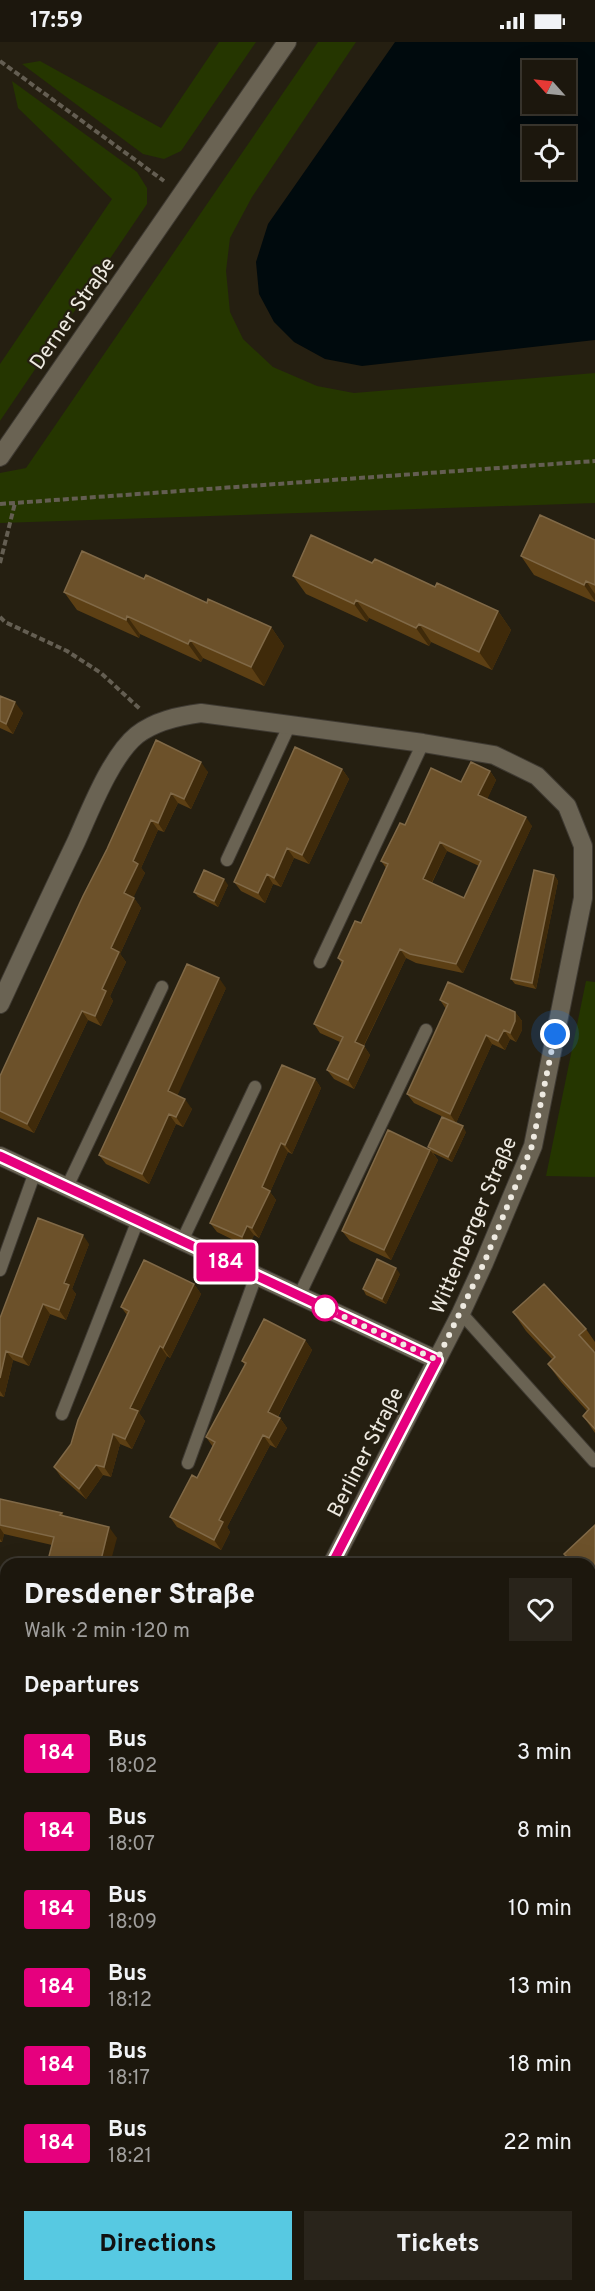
<!DOCTYPE html>
<meta charset="utf-8">
<style>
body{margin:0;font-family:Overpass,sans-serif;background:#29241b;color:#f1f3f6;height:100vh;display:flex;flex-direction:column;font-size:22px;white-space:nowrap}
*{box-sizing:border-box;margin:0}
p{font-size:20px;color:#a09f9d}
.icon{flex:none;width:33px;height:33px;fill:none;stroke:currentColor;stroke-width:2;stroke-linecap:round;stroke-linejoin:round}
.map{position:relative;flex:1;overflow:hidden}
.details{position:absolute;left:0px;top:1516px;width:596px;height:734px;display:flex;flex-direction:column;background:#1c170d;border-radius:18px 18px 0 0;box-shadow:0 6px 24px #0002,0 0 0 2px #3a362e}
.details>*{flex:none}
.badge{padding:0 12px;border-radius:4px;font-size:21px;line-height:39px}
.needle{width:39px;rotate:297deg}
.controls{position:absolute;left:522px;top:18px;display:grid;gap:12px}
.controls a{display:grid;place-items:center;width:54px;height:54px;border-radius:0px;background:#1c170d;box-shadow:0 6px 24px #0002,0 0 0 2px #3a362e;font-size:30px}
.you{position:absolute;width:30px;height:30px;margin:-15px;border:4px solid #fff;border-radius:50%;background:#1a73e8;box-shadow:0 0 0 9px #1a73e833}
.map>.badge{position:absolute;translate:-50% -50%;box-shadow:0 0 0 3px #fff}
h2{padding:0 24px;font-size:22px;line-height:54px}
.round{display:grid;place-items:center;flex:none;width:63px;height:63px;border-radius:0px;background:#29241b}
.overview{display:flex;align-items:center;justify-content:space-between;height:102px;padding:0 24px}
h1{font-size:28px;font-weight:800;line-height:45px}
.button{display:flex;gap:12px;margin-top:auto;padding:12px 24px}
.button a{flex:1;height:69px;border-radius:0px;background:#57c9e2;color:#111;font-size:24px;font-weight:800;line-height:69px;text-align:center}
.button a+a{background:#29241b;color:#f1f3f6}
ul{padding:0;list-style:none}
li{display:flex;align-items:center;gap:18px;height:78px;padding:0 24px}
li div{flex:1}
li b{display:block;font-size:22px}
li em{font-style:normal}
li .badge{min-width:66px;font-weight:700;text-align:center}
.status{display:flex;justify-content:space-between;align-items:center;height:42px;padding:0 30px;background:#1c170d;direction:ltr}
.status svg{height:16px;fill:currentColor}
.map>svg:first-child{display:block}
.green{fill:#253600}
.water{fill:#000a0d;fill-rule:evenodd}
.lines{fill:none;stroke-linecap:round;stroke-linejoin:round}
.river{stroke:#000a0d;stroke-width:48}
.lane-casing{stroke:#3f3a32;stroke-width:14}
.street-casing{stroke:#3f3a32;stroke-width:20}
.secondary-casing{stroke:#3f3a32;stroke-width:20}
.path{stroke:#645e52;stroke-width:4;stroke-dasharray:6 3;stroke-linecap:butt}
.lane{stroke:#6a6353;stroke-width:12}
.street{stroke:#6a6353;stroke-width:18}
.secondary{stroke:#6a6353;stroke-width:18}
.wall{fill:#5c3f14;fill-rule:evenodd}
.shaded-wall{fill:#3f2a0a}
.building{fill:#6c512a;stroke:#806947;stroke-width:1.5;fill-rule:evenodd}
.line-casing{stroke:#fff;stroke-width:14}
.line{stroke:#e6007e;stroke-width:9}
.walk{stroke:#eeeae1;stroke-width:6;stroke-dasharray:0 10.8}
.stop-dot{fill:#fff;stroke:#e6007e;stroke-width:3}
.labels{text-anchor:middle;stroke-width:4.5;stroke-linejoin:round;paint-order:stroke}
.street-label{font-size:21px;fill:#eeeae1;stroke:#251f11}
</style>
<div class="status"><b>17:59</b><svg viewBox="0 0 49 12"><path d="M0 12V9h3v3zM5 12V6h3v6zM10 12V3h3v9zM15 12V0h3v12zM26 1h20v11H26zM47 4h2v5h-2z"/></svg></div>
<div class="map">
<svg width="595" height="2249" viewBox="0 0 595 2249">
<rect width="100%" height="100%" fill="#251f11"/>
<path class="green" d="M219,0h37l-75,109 -17,8 -21,-5 -121,-90 18,-3 121,67z
M318,0h38l-104,155 -22,41 -4,33 4,41 13,27 30,28 44,19 37,7 241,-20v130l-595,20v-50l26,-5z
M12,39l125,91 10,16v16l-147,217v-57l112,-165 -94,-91z
M586,939l9,1v195l-49,-1z
M595,1660v181l-5,6v-184z
M213,2244h211l-3,5h-211z"/>
<path class="water" d="M395,0h200v298l-233,26 -37,-7 -31,-17 -20,-20 -15,-28 -3,-32 12,-38zM532,28h34v34h-34zM532,94h34v34h-34z"/>
<g class="lines">
<path class="river" d="M590,1748l5,-2
M289,2249l2,-5"/>
<g class="lane-casing">
<path id="lane" d="M227,818l63,-136
M320,920l103,-219
M67,1145l95,-200
M182,1199l73,-154
M0,1228l35,-98
M299,1254l127,-266
M461,1271l133,148
M62,1372l76,-194
M188,1421l68,-187"/>
</g>
<g class="street-casing">
<path id="street" d="M0,962c25,-54 50,-108 76,-162 14,-31 35,-86 61,-107 18,-14 41,-19 64,-22l222,30 71,12 43,21 30,30 16,40v52l-50,248 -49,117 -23,50 -129,251
M0,1114l437,204
M0,1590l6,-26
M0,1768l6,2
M590,1984l5,-3
M0,2197l6,-2
M436,2249l3,-5"/>
</g>
<g class="secondary-casing">
<path id="secondary" d="M0,415l287,-415"/>
</g>
<path class="path" d="M0,19l164,120
M0,462l595,-43
M0,521l15,-60
M0,575l5,5 62,29 34,22 39,36
M590,1814l5,-5
M590,1891l5,27
M248,2249l2,-5
M351,2249l3,-5"/>
<use href="#lane" class="lane"/>
<use href="#street" class="street"/>
<use href="#secondary" class="secondary"/>
</g>
<path class="wall" d="M595,498v62l-61,-27 -13,-19z
M372,521l126,48 13,19 -19,40 -61,-28 -2,4 -60,-28 -2,4 -61,-28 -13,-18z
M144,537l127,48 13,19 -20,40 -61,-28 -2,4 -61,-28 -1,4 -62,-28 -13,-18z
M0,654l23,17 -10,21 -13,-6z
M156,698l52,32 -17,37 -13,-6 -14,29 -6,-2 -17,38 4,5 -12,24 8,11 -21,46 6,8 -16,34 3,5 -12,25 -13,-6 -54,113 -34,-15v-42l107,-227z
M342,727l7,10 -40,85 -15,-6 -13,29 -8,-3 -8,19 -24,-12 -7,-9z
M490,729l6,9 -9,19 45,27 -69,147 -47,-10 -10,-5 -42,88 6,9 -16,34 -20,-10 -7,-9 13,-28 -20,-9 -6,-9 28,-60 -4,-6 23,-35 25,-55 -5,-7 24,-36 56,-43zM447,809l32,15 -15,32 -32,-15z
M554,833l4,6 -22,108 -21,-5 -4,-5z
M228,843l-10,22 -20,-10 -4,-5z
M226,946l-49,107 15,14 -9,18 -7,-3 -27,60 -43,-20 -7,-9z
M440,958l75,12 7,9v9l-6,12 -6,-3 -5,11 -13,-6 -36,79 -42,-20 -7,-9 39,-85z
M315,1037l6,9 -29,66 -4,-2 -18,40 6,8 -17,38 -5,-3 -6,12 -31,-15 -7,-9z
M466,1090l-14,30 -19,-9 5,7 -47,100 -41,-19 -8,-10 88,-82 -2,-2z
M89,1202l-17,45 4,5 -10,26 -16,-6 -21,52 -16,-6 -9,37 -4,-1v-78z
M400,1232l-14,30 -20,-9 -3,-6z
M194,1242l7,10 -31,64 -3,-2 -28,57 6,8 -13,28 -12,-5 -9,33 -8,-2 -17,24 -25,-22 -7,-10 17,-23 56,-129 -6,-8z
M513,1270l73,17 9,13v8l-1,2 1,77 -8,-18 -26,-29 -13,-18 4,-5 -26,-28z
M305,1298l7,10 -34,67 2,1 7,10 -11,20 -6,-3 -43,82 3,5 -9,18 -44,-23 -7,-10 27,-39 16,-31 -7,-10 39,-72 -3,-4z
M583,1374l12,13v4z
M0,1457l62,14 2,3 53,22 -65,7 -48,-11 -2,8h-2z
M595,1483v67l-5,-6v-22h-19l-7,-10z
M6,1658v61l-6,-1v-37z
M6,1814v47l-6,-7v-34z
M6,1972v75l-6,-6v-63z
M595,2026v138l-5,-2v-115z
M12,2244h155l4,5h-154z
M487,2244h31l-1,5h-11z"/>
<path class="shaded-wall" d="M586,539l9,13v7l-11,-16z
M356,558l13,18 -2,4 -13,-18z
M498,569l13,19 -19,40 -13,-18z
M127,574l13,18 -1,4 -13,-18z
M419,582l12,18 -2,4 -13,-18z
M271,585l13,19 -20,40 -13,-19z
M190,598l13,18 -2,4 -13,-18z
M15,660l8,11 -10,21 -7,-10z
M201,720l7,10 -17,37 -7,-10z
M342,727l7,10 -40,85 -7,-9z
M490,729l6,9 -11,24 -7,-9z
M171,751l7,10 -14,29 -6,-9z
M526,775l6,9 -69,147 -7,-9z
M151,778l7,10 -17,38 4,5 -14,30 -7,-10 9,-32z
M440,800l7,9 -18,37 -6,-9z
M287,806l7,10 -13,29 -7,-9z
M267,832l6,10 -8,19 -7,-10z
M554,833l4,6 -22,108 -4,-6z
M224,837l4,6 -10,22 -4,-6z
M134,856l7,10 -21,46 6,8 -16,34 3,5 -12,25 -6,-10 7,-27 9,-41z
M400,907l6,9 -45,93 -6,-9z
M219,936l7,10 -51,113 -7,-10z
M82,969l6,9 -54,113 -7,-9z
M515,970l7,9v9l-6,12 -6,-9z
M504,988l6,9 -5,11 -7,-9z
M486,993l6,9 -36,79 -6,-9z
M364,1004l6,9 -16,34 -6,-9z
M315,1037l6,9 -29,66 -7,-9z
M185,1057l7,10 -9,18 -7,-10z
M169,1072l7,10 -27,60 -7,-10z
M463,1084l3,6 -14,30 -4,-5z
M281,1101l7,9 -18,40 6,8 -17,38 -7,-10 10,-41z
M430,1108l8,10 -47,100 -7,-10z
M247,1184l7,9 -6,12 -6,-10z
M83,1193l6,9 -17,45 4,5 -10,26 -7,-10 5,-27z
M396,1226l4,6 -14,30 -4,-5z
M194,1242l7,10 -31,64 -7,-10z
M43,1262l7,10 -21,52 -7,-9z
M305,1298l7,10 -37,72 -7,-10z
M160,1304l7,10 -28,57 6,8 -13,28 -7,-10 5,-31z
M6,1309l7,9 -9,37 -4,-6v-13z
M280,1376l7,10 -11,20 -7,-10z
M113,1392l7,10 -9,33 -7,-10z
M263,1393l7,10 -43,82 3,5 -9,18 -7,-10 5,-20z
M96,1423l7,10 -17,24 -7,-10z
M109,1485l8,11 -7,26h-10z
M0,1486l4,6 -2,8 -2,-3z
M511,2244h7l-1,5h-3z"/>
<path class="building" d="M540,473l55,25v45l-9,-4 -2,4 -63,-29z
M311,493l61,28 3,-4 60,28 2,-4 61,28 -19,41 -60,-28 -3,4 -60,-28 -2,4 -61,-28z
M82,509l62,28 2,-4 61,28 1,-4 63,28 -20,40 -61,-27 -2,4 -61,-28 -1,4 -62,-28z
M0,654l15,6 -9,22 -6,-3z
M156,698l45,22 -17,37 -13,-6 -13,30 -7,-3 -18,41 5,3 -14,29 10,5 -23,50 8,4 -17,37 4,2 -11,25 -13,-5 -55,113 -27,-13v-35l83,-180 24,-47z
M295,705l47,22 -40,86 -15,-7 -13,30 -7,-4 -9,19 -24,-11z
M471,720l19,9 -12,24 48,22 -70,147 -46,-10 -10,-5 -45,93 9,4 -16,34 -21,-10 16,-33 -29,-13 29,-63 -5,-3 17,-37 6,2 27,-59 -7,-3 19,-38 5,2 26,-57 30,14zM440,800l41,19 -17,37 -41,-19z
M204,828l20,9 -10,22 -20,-9z
M534,828l20,5 -22,108 -21,-4z
M187,922l32,14 -51,113 17,8 -9,18 -7,-3 -27,60 -43,-19z
M448,940l67,30v9l-5,12 -6,-3 -6,11 -12,-6 -36,79 -43,-20 41,-90 -8,-4z
M282,1023l33,14 -30,66 -4,-2 -19,44 8,4 -18,37 -5,-2 -5,11 -32,-14z
M442,1075l21,9 -15,31 -20,-10z
M388,1088l42,20 -46,100 -42,-19z
M38,1176l45,17 -19,48 5,2 -10,25 -16,-6 -21,53 -16,-6 -6,27v-60z
M377,1217l19,9 -14,31 -19,-10z
M144,1218l50,24 -31,64 -3,-2 -30,62 8,3 -13,28 -12,-5 -9,33 -8,-2 -17,24 -25,-22 17,-23 7,-24 51,-109 -8,-4z
M544,1242l42,45 -7,6 16,18v76l-12,-13 6,-7 -41,-45 7,-7 -42,-45z
M264,1277l41,21 -37,72 12,6 -11,20 -6,-3 -44,85 4,2 -9,18 -44,-23 22,-42 5,3 18,-36 -9,-5 40,-74 -4,-2z
M0,1457l62,14 -2,2 49,12 -9,37h-53l7,-27 -54,-12z
M595,1483v54l-4,4 -1,-2v-17h-16l-10,-10z
M6,1658v53l-6,-2v-28z
M6,1814v41l-1,1 -5,-5v-31z
M590,1868l5,1v24l-5,-18z
M6,1972v58l-6,6v-58z
M595,2026v127l-5,-1v-105z
M593,2208l2,1v40h-41l1,-5h35v-26l1,1z
M6,2216v16l-6,-6v-4z
M18,2244h19l-5,5h-9z
M40,2244h15l-5,5h-4z
M66,2244h6l-3,3z
M73,2244h88l-5,5h-79z"/>
<g class="lines">
<g class="line-casing">
<path id="line" d="M0,1114l437,204 -105,204"/>
</g>
<use href="#line" class="line"/>
<path class="walk" d="M325,1266l112,52 47,-97 48,-117 23,-112"/>
</g>
<circle class="stop-dot" cx="325" cy="1266" r="12"/>
<g class="labels">
<g class="street-label">
<text transform="translate(72 271) rotate(-55)" y="7">Derner Straße</text>
<text transform="translate(473 1183) rotate(-67)" y="7">Wittenberger Straße</text>
<text transform="translate(365 1410) rotate(-63)" y="7">Berliner Straße</text>
</g>
</g>
</svg>
<div class="controls">
<a><svg class="needle" viewBox="-14 -14 28 28"><path d="M0-13l5 13h-10z" fill="#e53935"/><path d="M0 13l5-13h-10z" fill="#a09f9d"/></svg></a>
<a><svg class="icon" aria-label="locate" viewBox="0 0 24 24"><circle cx="12" cy="12" r="6"/><path d="M12 2v4M12 18v4M2 12h4M18 12h4"/></svg></a>
</div>
<div class="you" style="left:555px;top:992px"></div>
<b class="badge" style="left:226px;top:1220px;background:#e6007e;color:#fff">184</b>
<section class="details">
<div class="overview"><div><h1>Dresdener Straße</h1><p>Walk · 2 min · 120 m</p></div><a class="round"><svg class="icon" aria-label="heart" viewBox="0 0 24 24"><path d="M12 20l-8-8c-3-5 5-10 8-4 3-6 11-1 8 4z"/></svg></a></div>
<h2>Departures</h2>
<ul>
<li><span class="badge" style="background:#e6007e;color:#fff">184</span><div><b>Bus</b><p>18:02</p></div><em>3 min</em></li>
<li><span class="badge" style="background:#e6007e;color:#fff">184</span><div><b>Bus</b><p>18:07</p></div><em>8 min</em></li>
<li><span class="badge" style="background:#e6007e;color:#fff">184</span><div><b>Bus</b><p>18:09</p></div><em>10 min</em></li>
<li><span class="badge" style="background:#e6007e;color:#fff">184</span><div><b>Bus</b><p>18:12</p></div><em>13 min</em></li>
<li><span class="badge" style="background:#e6007e;color:#fff">184</span><div><b>Bus</b><p>18:17</p></div><em>18 min</em></li>
<li><span class="badge" style="background:#e6007e;color:#fff">184</span><div><b>Bus</b><p>18:21</p></div><em>22 min</em></li>
</ul>
<div class="button"><a>Directions</a><a>Tickets</a></div>
</section>
</div>
